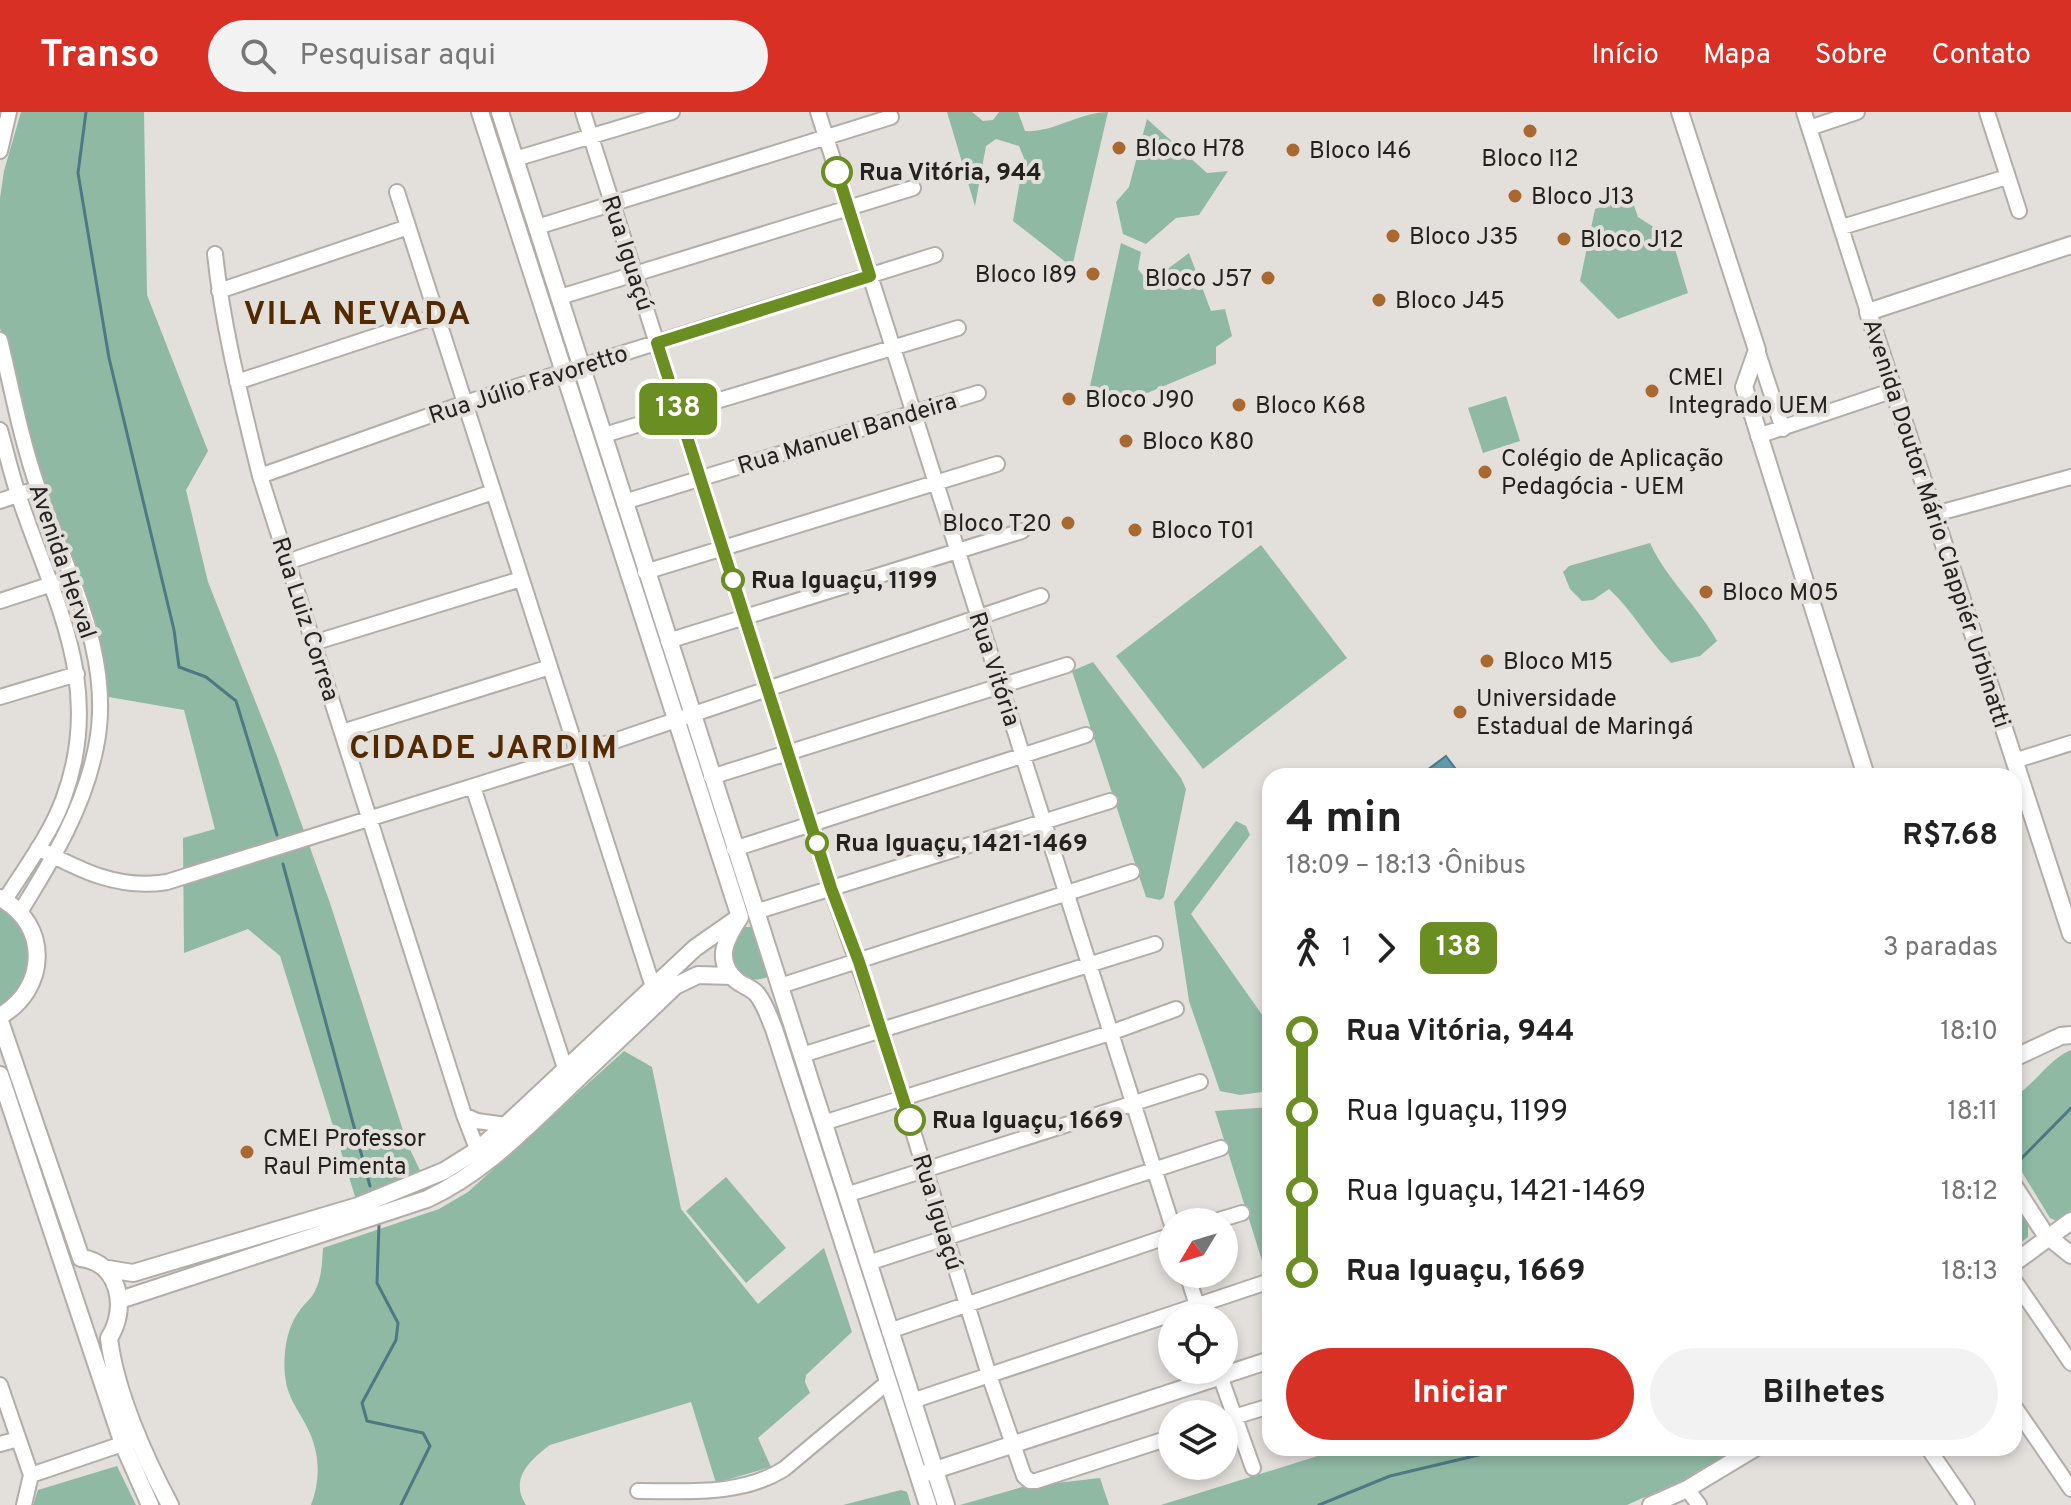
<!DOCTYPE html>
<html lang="pt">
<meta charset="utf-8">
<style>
body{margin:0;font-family:Overpass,sans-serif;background:#f2f2f2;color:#222;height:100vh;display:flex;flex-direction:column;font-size:30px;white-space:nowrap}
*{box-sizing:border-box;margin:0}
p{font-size:26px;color:#767676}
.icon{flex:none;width:44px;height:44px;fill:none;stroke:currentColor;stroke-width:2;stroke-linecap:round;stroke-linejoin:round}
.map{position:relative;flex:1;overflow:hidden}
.sheet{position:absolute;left:1262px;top:656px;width:760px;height:688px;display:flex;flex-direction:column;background:#fff;border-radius:24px;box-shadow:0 4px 12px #0003}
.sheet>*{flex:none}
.badge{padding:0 16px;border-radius:12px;font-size:28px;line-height:52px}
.needle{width:52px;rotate:232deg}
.buttons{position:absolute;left:1158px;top:1096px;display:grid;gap:16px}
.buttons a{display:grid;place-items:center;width:80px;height:80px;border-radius:50%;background:#fff;box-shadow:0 4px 12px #0003;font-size:40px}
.map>.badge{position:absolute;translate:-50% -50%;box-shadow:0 0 0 4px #fff}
.legs{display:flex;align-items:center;gap:12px;height:88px;padding:0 24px;font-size:26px}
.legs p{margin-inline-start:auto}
.headline{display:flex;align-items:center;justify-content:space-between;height:136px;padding:0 24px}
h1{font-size:44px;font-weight:700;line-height:60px}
.primary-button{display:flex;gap:16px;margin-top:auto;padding:16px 24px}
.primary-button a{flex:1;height:92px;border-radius:48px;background:#d93025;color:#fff;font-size:32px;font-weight:700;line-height:92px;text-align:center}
.primary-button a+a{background:#f2f2f2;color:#222}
ul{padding:0 24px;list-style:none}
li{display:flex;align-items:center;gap:28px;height:80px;font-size:30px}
li i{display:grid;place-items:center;width:12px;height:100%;margin:0 10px;background:currentColor}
li i::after{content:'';width:20px;height:20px;margin:-10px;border:6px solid;border-radius:50%;background:#fff}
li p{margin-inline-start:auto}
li:first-child i{background:linear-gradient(#0000 50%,currentColor 0)}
li:last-child i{background:linear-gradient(currentColor 50%,#0000 0)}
header{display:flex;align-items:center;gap:48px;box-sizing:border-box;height:112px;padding:0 40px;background:#d93025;color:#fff}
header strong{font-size:38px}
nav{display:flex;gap:44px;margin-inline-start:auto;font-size:28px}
.search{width:560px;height:72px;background:#f2f2f2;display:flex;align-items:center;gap:20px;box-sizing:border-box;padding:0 28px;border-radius:44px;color:#767676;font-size:30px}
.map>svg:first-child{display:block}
.green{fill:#8fb9a3}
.water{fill:#609db0;stroke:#4e7885;stroke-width:2}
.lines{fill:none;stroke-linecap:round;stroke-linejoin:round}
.stream{stroke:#4e7885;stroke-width:3}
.minor-casing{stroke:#b2ada9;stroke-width:18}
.major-casing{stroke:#b2ada9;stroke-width:20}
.minor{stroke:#fff;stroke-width:14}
.major{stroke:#fff;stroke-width:16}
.line-1-casing{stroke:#fff;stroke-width:18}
.line-1{stroke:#6b8e23;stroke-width:12}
.poi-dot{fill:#a86830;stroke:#e3dfdb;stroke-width:3}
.stop-1-dot{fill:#fff;stroke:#6b8e23;stroke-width:4}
.labels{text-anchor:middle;stroke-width:8;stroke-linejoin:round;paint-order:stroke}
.poi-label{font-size:24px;fill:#232220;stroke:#e3dfdb;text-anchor:start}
.stop-label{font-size:24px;font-weight:bold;fill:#232220;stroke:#e3dfdb;text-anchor:start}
.street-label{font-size:24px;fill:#232220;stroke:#e3dfdb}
.district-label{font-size:32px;font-weight:bold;letter-spacing:2px;fill:#532900;stroke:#e3dfdb}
</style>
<header>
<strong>Transo</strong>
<div class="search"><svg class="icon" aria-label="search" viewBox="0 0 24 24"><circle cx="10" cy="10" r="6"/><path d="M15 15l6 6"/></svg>Pesquisar aqui</div>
<nav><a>Início</a><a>Mapa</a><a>Sobre</a><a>Contato</a></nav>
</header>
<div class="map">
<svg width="2071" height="1393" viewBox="0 0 2071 1393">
<rect width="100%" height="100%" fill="#e3dfdb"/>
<path class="green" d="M21,0h123l3,183 61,156 -22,39 22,92 69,174 53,147 77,240 19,40 -68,23 -78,-250 -32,-27 -64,24 -1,-115 32,-9 -31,-119 -81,-14 -103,-368v-130l4,-27z
M947,0h25l11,9 10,-1 6,-8h19l7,19c28,2 55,-19 83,-19l-36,155 -59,-46 11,-63 -5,-12 -23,-7 -10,7 -11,60z
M1147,7l60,54 21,-2 -29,44 -23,3 -30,26 -23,-10 -7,-32 13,-15z
M1631,85l7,20 34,22 16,54 -70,26 -38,-38 15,-72z
M1121,131l20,9 -3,17 11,14 40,-30 22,58 14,-2 7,27 -16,11v17l-97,41 -32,-5z
M1506,284l14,45 -37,12 -15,-45z
M1650,431c17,37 48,63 67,98l-17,15 -29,7c-23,-23 -38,-52 -62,-74l-16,11 -11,1 -12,-12 -7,-17 6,-6z
M1261,433l86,113 -144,111 -87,-113z
M1093,550l88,116 5,11 -22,108 -4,3 -14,-3 -74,-226z
M1236,709l10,5 4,9 -59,79 79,112v65l-30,4 -20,-4 -31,-90 -15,-99z
M0,794c39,32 38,69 0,101z
M741,815h11l16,50c-21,8 -29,-4 -39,-21z
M2071,938v160l-14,11 -7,-3 -36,-59v-62c21,-13 34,-37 57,-47z
M624,939l28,16 29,142 77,95 66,-56 28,84 -46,43 -1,7 5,11 -52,45 13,29 -55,16 -25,-81 -141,43c-20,15 -41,34 -24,60h-215c10,-25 9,-53 -4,-78 -9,-18 -20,-30 -22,-51 -2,-22 1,-48 15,-66 5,-7 12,-12 15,-19 7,-14 7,-28 8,-43l116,-39 29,-17z
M1270,995v179l-55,-175z
M726,1065l60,71 -40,35 -60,-72z
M2014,1091l14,22v12l-14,11z
M1322,1336h415l-54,32 -56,25h-466l163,-51z
M117,1354l19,39h-103l5,-15z
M1100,1366l9,27h-149l62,-18z
M901,1378l6,2 4,13h-68z"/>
<path class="water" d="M1446,644l15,20h-42z"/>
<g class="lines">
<path class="stream" d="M86,0l-8,61 31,185 65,272 5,37 27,10 30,24 41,134
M283,752l87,322
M2014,1054l57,-58
M379,1112l-2,59 21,40 -2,17 -34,63 5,18 56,12 7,13 -29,59
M1319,1393l71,-29 118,-28"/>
<g class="minor-casing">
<path id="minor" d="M583,0l248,776 50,141 108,346 35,101 6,5h6l136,-44
M818,0l354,1113
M1804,0l64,200
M1987,0l32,99
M1809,16l48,-16
M0,39l9,-39
M515,47l157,-47
M397,80l256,795
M537,115l354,-110
M1842,115l165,-50
M215,142c8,75 27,148 45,222l204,639
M219,179l189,-64
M560,185l353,-109
M0,228c12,49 21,100 38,148 27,82 77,168 58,259 -12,61 -43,112 -76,165
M1757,238l26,79
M237,270l200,-66
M0,318c6,21 11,43 18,64 35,106 88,191 45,306 -13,35 -38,68 -58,100
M604,323l354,-107
M1758,324l136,-46
M260,364l205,-73 470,-148
M0,389l26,-9
M624,390l354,-109
M1935,402l136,-37
M287,450l206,-70
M645,460l352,-108
M0,489l61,-20
M668,529l354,-110
M313,531l208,-64
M0,585l77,-23
M342,620l208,-65
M2014,649l57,-18
M711,665l356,-112
M473,675l92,281
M38,736c42,22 80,42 129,34l412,-129 462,-157
M734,737l352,-114
M755,800l355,-111
M780,874l352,-114
M802,943l353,-111
M823,1011l287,-90 66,-24
M481,1047l-17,-44 13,6 29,4
M846,1083l354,-113
M1212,1110l30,-9
M868,1151l353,-115
M1187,1162l14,44
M2014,1168l57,83
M889,1219l283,-96
M1218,1258l35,98
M0,1273l31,90
M912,1289l352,-118
M2014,1294l57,83
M1224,1308l46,-14
M0,1332l18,-5
M1928,1336l39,57
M1687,1377l12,16
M638,1379c48,0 103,5 146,-22l104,-87
M24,1393l7,-30 100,-34"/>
</g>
<g class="major-casing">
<path id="major" d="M480,0l260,805c-14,21 -26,43 -4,63 7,6 16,8 21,14 8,10 12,23 17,35l154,476
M500,0l446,1393
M1680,0l77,238 -13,37 122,389
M2071,133l-203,67 203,622
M0,786c50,26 48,91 0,118
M0,909l81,237c39,5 47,51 28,80 6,53 36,120 61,167
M2014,946l47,-22 10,-1
M0,963l123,369 27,61
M2014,1074l31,48 26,21
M2014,1151l57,-42
M108,1157l25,4 225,-67 86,-35 32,-20 30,-26 189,-177 40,-28
M120,1188l307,-101c54,-25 93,-65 136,-106 37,-36 75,-71 112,-107l23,-11 34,1
M926,1361l344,-113
M1651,1393l36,-16 68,-41"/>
</g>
<use href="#minor" class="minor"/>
<use href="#major" class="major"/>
</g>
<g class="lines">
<g class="line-1-casing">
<path id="line-1" d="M837,60l33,104 -213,67 174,545 28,74 51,158"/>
</g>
<use href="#line-1" class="line-1"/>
</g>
<g class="poi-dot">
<circle cx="1530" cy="19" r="8"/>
<circle cx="1119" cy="36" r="8"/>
<circle cx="1293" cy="38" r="8"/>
<circle cx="1515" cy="84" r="8"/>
<circle cx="1393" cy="124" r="8"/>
<circle cx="1564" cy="127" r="8"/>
<circle cx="1093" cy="162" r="8"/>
<circle cx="1268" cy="166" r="8"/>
<circle cx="1379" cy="188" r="8"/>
<circle cx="1652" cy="279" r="8"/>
<circle cx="1069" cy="287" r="8"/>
<circle cx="1239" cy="293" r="8"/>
<circle cx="1126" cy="329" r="8"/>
<circle cx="1485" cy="360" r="8"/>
<circle cx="1068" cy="411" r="8"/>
<circle cx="1135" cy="418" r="8"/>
<circle cx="1706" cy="480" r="8"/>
<circle cx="1487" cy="549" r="8"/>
<circle cx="1460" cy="600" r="8"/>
<circle cx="247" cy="1040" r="8"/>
</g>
<g class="stop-1-dot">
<circle cx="837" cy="60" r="14"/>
<circle cx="733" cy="468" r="10"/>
<circle cx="817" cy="731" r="10"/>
<circle cx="910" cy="1008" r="14"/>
</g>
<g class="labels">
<g class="poi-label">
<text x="1135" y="44">Bloco H78</text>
<text x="1309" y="46">Bloco I46</text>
<text x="1530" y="54" text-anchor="middle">Bloco I12</text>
<text x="1531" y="92">Bloco J13</text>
<text x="1409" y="132">Bloco J35</text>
<text x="1580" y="135">Bloco J12</text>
<text x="1077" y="170" text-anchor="end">Bloco I89</text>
<text x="1252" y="174" text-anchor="end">Bloco J57</text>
<text x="1395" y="196">Bloco J45</text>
<text x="1668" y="273">CMEI<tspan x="1668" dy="28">Integrado UEM</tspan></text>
<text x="1085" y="295">Bloco J90</text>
<text x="1255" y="301">Bloco K68</text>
<text x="1142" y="337">Bloco K80</text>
<text x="1501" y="354">Colégio de Aplicação<tspan x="1501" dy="28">Pedagócia - UEM</tspan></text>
<text x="1052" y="419" text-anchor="end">Bloco T20</text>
<text x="1151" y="426">Bloco T01</text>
<text x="1722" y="488">Bloco M05</text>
<text x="1503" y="557">Bloco M15</text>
<text x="1476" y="594">Universidade<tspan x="1476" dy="28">Estadual de Maringá</tspan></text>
<text x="263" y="1034">CMEI Professor<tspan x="263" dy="28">Raul Pimenta</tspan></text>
</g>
<g class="stop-label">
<text x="859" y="68">Rua Vitória, 944</text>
<text x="751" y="476">Rua Iguaçu, 1199</text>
<text x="835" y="739">Rua Iguaçu, 1421-1469</text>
<text x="932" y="1016">Rua Iguaçu, 1669</text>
</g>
<g class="street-label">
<text transform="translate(628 141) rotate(72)" y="8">Rua Iguaçú</text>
<text transform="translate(528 272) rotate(-18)" y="8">Rua Júlio Favoretto</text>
<text transform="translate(847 321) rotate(-17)" y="8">Rua Manuel Bandeira</text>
<text transform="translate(1937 411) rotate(72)" y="8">Avenida Doutor Mário Clappiér Urbinatti</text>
<text transform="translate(63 449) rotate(71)" y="8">Avenida Herval</text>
<text transform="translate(306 507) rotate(72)" y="8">Rua Luiz Correa</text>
<text transform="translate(995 557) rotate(72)" y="8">Rua Vitória</text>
<text transform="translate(938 1100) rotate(73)" y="8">Rua Iguaçú</text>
</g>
<g class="district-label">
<text x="358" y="212">VILA NEVADA</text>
<text x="484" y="646">CIDADE JARDIM</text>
</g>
</g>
</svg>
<div class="buttons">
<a><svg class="needle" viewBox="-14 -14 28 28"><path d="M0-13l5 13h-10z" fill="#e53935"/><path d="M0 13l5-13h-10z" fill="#767676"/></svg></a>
<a><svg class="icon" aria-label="locate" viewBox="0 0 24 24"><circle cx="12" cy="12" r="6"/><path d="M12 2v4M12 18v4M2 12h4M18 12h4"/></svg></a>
<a><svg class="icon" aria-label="layers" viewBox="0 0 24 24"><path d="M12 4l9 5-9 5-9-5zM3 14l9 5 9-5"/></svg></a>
</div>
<b class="badge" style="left:678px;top:297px;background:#6b8e23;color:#fff">138</b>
<section class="sheet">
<div class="headline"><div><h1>4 min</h1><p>18:09 – 18:13 · Ônibus</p></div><b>R$7.68</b></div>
<div class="legs"><svg class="icon" aria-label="walk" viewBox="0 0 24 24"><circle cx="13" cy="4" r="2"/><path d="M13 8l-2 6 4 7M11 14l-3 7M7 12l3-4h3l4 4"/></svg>1<svg class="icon" aria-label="forward" viewBox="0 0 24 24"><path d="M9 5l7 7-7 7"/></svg><b class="badge" style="background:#6b8e23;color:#fff">138</b><p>3 paradas</p></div>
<ul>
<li><i style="color:#6b8e23"></i><b>Rua Vitória, 944</b><p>18:10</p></li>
<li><i style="color:#6b8e23"></i><span>Rua Iguaçu, 1199</span><p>18:11</p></li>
<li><i style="color:#6b8e23"></i><span>Rua Iguaçu, 1421-1469</span><p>18:12</p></li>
<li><i style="color:#6b8e23"></i><b>Rua Iguaçu, 1669</b><p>18:13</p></li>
</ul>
<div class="primary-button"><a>Iniciar</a><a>Bilhetes</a></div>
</section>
</div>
